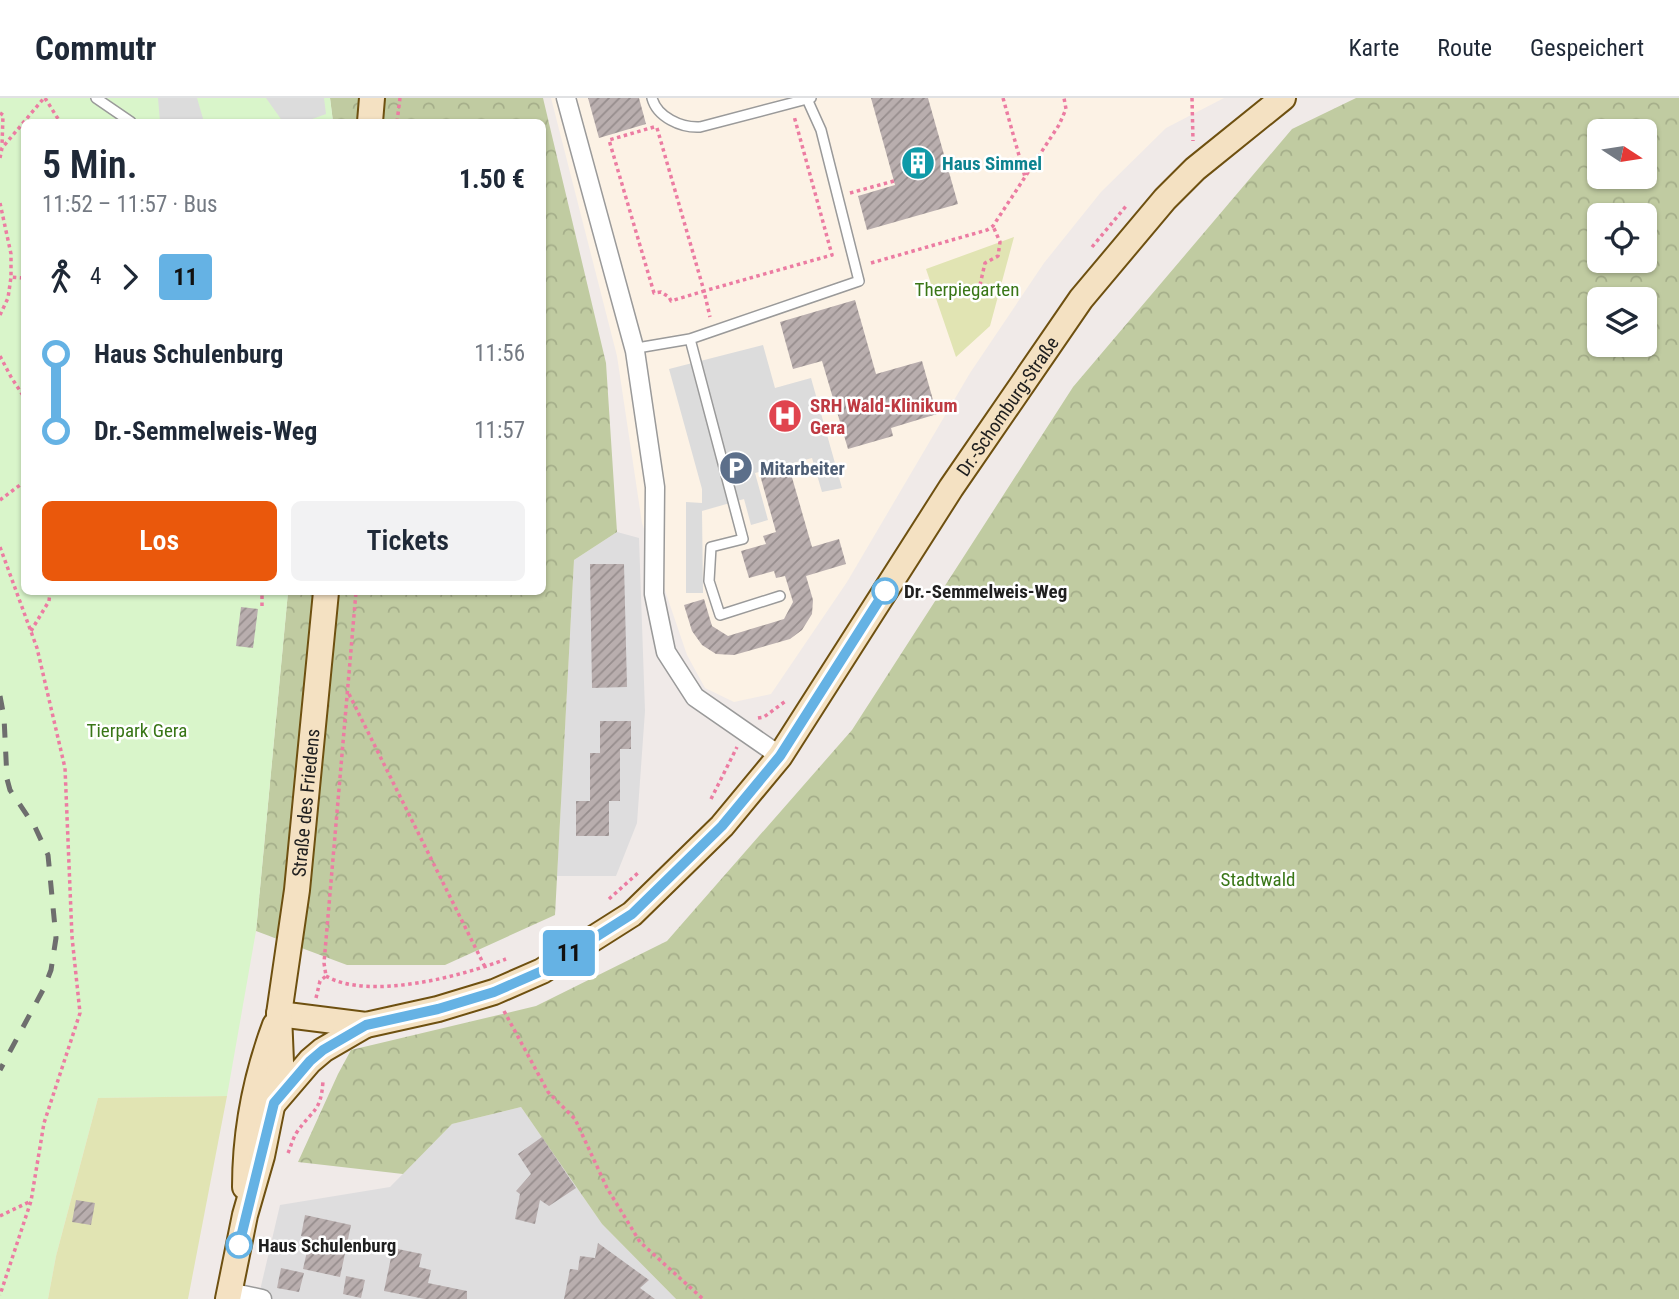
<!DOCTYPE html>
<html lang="de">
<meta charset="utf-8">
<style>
body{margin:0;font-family:"Roboto Condensed",sans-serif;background:#f2f2f3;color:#1f2937;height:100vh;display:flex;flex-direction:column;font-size:26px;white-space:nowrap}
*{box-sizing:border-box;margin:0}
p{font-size:23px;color:#747a83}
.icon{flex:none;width:38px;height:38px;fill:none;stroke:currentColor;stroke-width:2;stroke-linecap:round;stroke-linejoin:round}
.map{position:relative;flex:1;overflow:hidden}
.details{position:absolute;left:21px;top:21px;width:525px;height:476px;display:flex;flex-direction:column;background:#fff;border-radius:10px;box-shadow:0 2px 5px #0004}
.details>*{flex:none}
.badge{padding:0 14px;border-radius:5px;font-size:24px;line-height:46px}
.needle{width:46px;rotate:102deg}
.controls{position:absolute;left:1587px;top:21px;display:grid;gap:14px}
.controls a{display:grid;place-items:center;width:70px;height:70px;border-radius:10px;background:#fff;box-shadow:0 2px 5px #0004;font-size:35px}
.map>.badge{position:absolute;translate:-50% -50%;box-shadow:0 0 0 4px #fff}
.legs{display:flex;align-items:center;gap:10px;height:77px;padding:0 21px;font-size:23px}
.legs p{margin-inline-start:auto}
.overview{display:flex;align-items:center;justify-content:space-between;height:119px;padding:0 21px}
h1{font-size:38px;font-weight:600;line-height:52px}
.button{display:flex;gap:14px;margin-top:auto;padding:14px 21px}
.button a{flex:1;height:80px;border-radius:10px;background:#ea580c;color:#fff;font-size:28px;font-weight:600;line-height:80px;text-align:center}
.button a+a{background:#f2f2f3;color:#1f2937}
ul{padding:0 21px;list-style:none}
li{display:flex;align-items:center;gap:24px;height:77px;font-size:26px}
li i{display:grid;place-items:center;width:10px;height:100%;margin:0 9px;background:currentColor}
li i::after{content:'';width:18px;height:18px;margin:-9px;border:5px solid;border-radius:50%;background:#fff}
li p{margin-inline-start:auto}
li:first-child i{background:linear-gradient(#0000 50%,currentColor 0)}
li:last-child i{background:linear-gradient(currentColor 50%,#0000 0)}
header{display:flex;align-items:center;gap:42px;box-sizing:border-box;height:98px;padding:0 35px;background:#fff;border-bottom:2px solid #e0e1e3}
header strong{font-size:33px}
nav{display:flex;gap:38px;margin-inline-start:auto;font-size:24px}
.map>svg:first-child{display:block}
.residential{fill:#deddde}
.education{fill:#fcf2e5}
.forest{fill:url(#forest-crowns);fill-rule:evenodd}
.park{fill:#d9f5ca}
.garden{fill:#e1e4b3}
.parking{fill:#dcdcdc}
.building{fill:url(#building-hatch)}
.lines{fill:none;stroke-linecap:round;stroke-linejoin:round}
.lane-casing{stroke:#9a9a9a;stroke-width:12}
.street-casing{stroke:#9a9a9a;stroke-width:21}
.secondary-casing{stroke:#6e5010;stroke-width:28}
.path{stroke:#ec7ca2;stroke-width:3.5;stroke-dasharray:3.5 3.5;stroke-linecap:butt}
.lane{stroke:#fff;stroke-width:9}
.street{stroke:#fff;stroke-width:18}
.secondary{stroke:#f4e1c2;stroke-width:24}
.rail{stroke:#6e6e6e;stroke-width:5;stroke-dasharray:14 14;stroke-linecap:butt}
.line-1-casing{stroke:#fff;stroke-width:16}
.line-1{stroke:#65b2e4;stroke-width:10}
.stop-1-dot{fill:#fff;stroke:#65b2e4;stroke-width:3.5}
.labels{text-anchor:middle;stroke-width:5;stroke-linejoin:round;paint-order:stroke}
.culture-label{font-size:19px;font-weight:bold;fill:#0d838f;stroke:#fff;text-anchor:start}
.park-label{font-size:19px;fill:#397617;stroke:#fff}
.health-label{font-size:19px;font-weight:bold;fill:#be3a42;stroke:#fff;text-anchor:start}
.street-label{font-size:19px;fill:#202020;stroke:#fff}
.service-label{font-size:19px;font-weight:bold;fill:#4e5e75;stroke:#fff;text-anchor:start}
.stop-label{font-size:19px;font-weight:bold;fill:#202020;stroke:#fff;text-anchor:start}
</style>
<header>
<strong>Commutr</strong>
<nav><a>Karte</a><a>Route</a><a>Gespeichert</a></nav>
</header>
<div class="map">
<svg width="1679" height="1201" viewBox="0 0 1679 1201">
<defs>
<pattern id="forest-crowns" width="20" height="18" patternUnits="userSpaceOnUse" patternTransform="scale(1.75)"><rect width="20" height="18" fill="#c0cba1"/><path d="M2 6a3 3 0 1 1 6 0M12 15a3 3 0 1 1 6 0" fill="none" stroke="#a5ae8a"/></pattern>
<pattern id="building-hatch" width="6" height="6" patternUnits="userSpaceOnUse" patternTransform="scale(1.75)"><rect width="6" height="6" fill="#b9aeae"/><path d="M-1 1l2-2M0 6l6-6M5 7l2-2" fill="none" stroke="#968d8d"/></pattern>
</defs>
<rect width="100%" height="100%" fill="#f0eae8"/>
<path class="residential" d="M617,434l22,6 6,173 -8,112 -21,53h-59l17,-316z
M521,1009l81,117 74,75h-418l22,-94 110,-18 62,-63z"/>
<path class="education" d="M551,0h673l-58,30 -65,64 -57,71 -74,110 -123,209 -76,112 -37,8 -29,-14 -18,-33 -45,-132 -25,-167z"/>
<path class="forest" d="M330,0h213l63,265 11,169 -43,28 -19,355 -110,50h-98l-91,-34 32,-339h254v-470h-209z
M1356,0h323v1201h-1003l-74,-75 -81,-117 -69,17 -49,50 -105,-12 40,-88 13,-24 185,-44 131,-65 185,-211 221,-343 219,-258zM1600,33h45v46h-45zM1600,117h45v46h-45zM1600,201h45v46h-45z"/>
<path class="park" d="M0,0h330l3,24h-309v470h264l-32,339 -29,165 -129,2 -42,158 -8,43h-48z"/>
<path class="garden" d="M1014,139l-24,89 -34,31 -30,-88z
M227,998l-39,203h-140l8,-43 42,-158z"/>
<path class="parking" d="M158,0h39l7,24h-44z
M266,0h58l2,16 -22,8h-21z
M763,247l12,43 36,-10 31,110 -20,4 -10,-34 -57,15 13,47 -17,5 -7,-26 -42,12 1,82h-17v-91l16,1v-14l-33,-120z"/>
<path class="building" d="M588,0h51l7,26 -47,14z
M871,0h57l30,106 -91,26 -9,-34 37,-11z
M855,202l21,74 46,-13 15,53 -46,14 2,8 -45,13 -26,-88 -29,8 -13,-47z
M789,369l23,80 27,-8 7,25 -40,12 7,24 -1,14 -10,16 -12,9 -56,16 -18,-1 -14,-9 -10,-14 -8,-26 20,-6 8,27 16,10 56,-17 9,-17 -8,-26 -9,2 -2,-7 -25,7 -8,-27 25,-7 -3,-8 13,-4 -16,-57z
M590,466h34l3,123 -35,1z
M241,509l17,2 -5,39 -17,-2z
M600,623h31v28h-11v52h-11v35h-33v-35h14v-48h10z
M542,1039l34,51 -27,18 -9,-6 -5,24 -20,-5 5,-25 -4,-3 15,-17 -13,-20z
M76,1102l19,3 -4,22 -19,-3z
M305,1117l46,10 -11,52 -37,-8 7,-31 -9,-2z
M598,1145l51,37 -9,8 15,11h-91l6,-30 8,1 2,-14 15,2z
M393,1150l29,6 -3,13 12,3 -3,13 39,8v8h-42l-41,-8z
M281,1170l23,5 -5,19 -22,-4z
M346,1178l19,4 -4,18 -18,-4z"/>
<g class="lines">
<g class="lane-casing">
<path id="lane" d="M96,0l35,24
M652,0c5,19 29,30 48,29l107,-28
M690,241l53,200 -32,8 -2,34 11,34 60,-19
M635,253l8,-4 47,-8 169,-58 -38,-151 -14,-31 4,-1"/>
</g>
<g class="street-casing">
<path id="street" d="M566,0l69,253 20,136 -1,107 12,58 29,45 85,59
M229,1194l33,7"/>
</g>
<g class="secondary-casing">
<g id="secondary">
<path d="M370,24l2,-24"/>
<path id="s1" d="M279,916l87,11 72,-16 56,-17 48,-21 90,-57 90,-88 58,-70 171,-268 130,-189 84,-100 30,-30 88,-71"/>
<path d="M274,1005l36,-42 13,-11 43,-25"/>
<path d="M245,1089c0,-55 11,-111 30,-162"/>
<path id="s2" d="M228,1201l17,-84 17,-59 19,-94 -2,-48 18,-124 29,-298"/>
</g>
</g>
<path class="path" d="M45,0l15,24
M1003,0l22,79
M1192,0l1,43
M0,15l3,2 -1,31
M397,24l3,-24
M654,29l-45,13 45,153 7,-1 8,5 2,4 33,-10 6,26
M657,30l47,163 128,-36 -38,-139
M0,60l2,-10 42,-50
M850,95l44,-12
M0,105l11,51v23l13,1
M1092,149l35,-42
M871,165l116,-33 6,-4 66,-101 7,-16 -2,-11
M980,187l5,-22 13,-7 2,-14 -7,-16
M0,217l8,-17 3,-21
M0,258l11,21 13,20
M0,402l24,-18
M0,449l37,101 28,120 7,169 8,76 -36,110 -13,78 -31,94
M262,508v-14
M31,533l18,-30 1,-9
M349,596l137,275
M758,620l6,-1 23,-17
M711,701l26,-52
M609,801l30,-27
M326,878c42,25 137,0 180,-17
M316,900l4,-17 6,-5 -2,-13 32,-371
M504,913l44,81 27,27 32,69 33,54 63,57
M288,1055c3,-7 5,-15 9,-21 16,-23 24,-20 26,-51
M0,1118l31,-15"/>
<use href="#lane" class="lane"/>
<use href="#street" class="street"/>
<use href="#secondary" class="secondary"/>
<path class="rail" d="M0,598l4,21 3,62 3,11 25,37 13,28 8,83 -5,32 -7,18 -44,82"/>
</g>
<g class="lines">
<g class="line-1-casing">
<path id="line-1" d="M239,1147l35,-142 36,-42 13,-11 43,-25 72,-16 56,-17 48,-21 90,-57 90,-88 58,-70 105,-165"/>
</g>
<use href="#line-1" class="line-1"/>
</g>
<defs>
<g id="building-disc" transform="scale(1.75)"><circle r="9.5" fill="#0f9aa8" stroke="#fff"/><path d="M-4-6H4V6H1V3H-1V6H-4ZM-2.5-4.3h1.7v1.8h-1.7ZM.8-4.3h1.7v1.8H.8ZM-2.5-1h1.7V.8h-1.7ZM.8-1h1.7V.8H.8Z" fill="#fff"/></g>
<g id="hospital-disc" transform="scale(1.75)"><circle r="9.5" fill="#e0444e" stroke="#fff"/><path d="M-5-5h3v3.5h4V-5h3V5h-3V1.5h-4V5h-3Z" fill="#fff"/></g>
<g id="parking-disc" transform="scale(1.75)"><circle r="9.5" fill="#5c6f8a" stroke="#fff"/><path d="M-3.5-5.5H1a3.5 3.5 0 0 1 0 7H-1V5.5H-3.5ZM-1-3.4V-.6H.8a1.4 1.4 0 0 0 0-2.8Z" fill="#fff"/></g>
</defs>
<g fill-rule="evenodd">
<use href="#building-disc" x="918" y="65"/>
<use href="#hospital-disc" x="785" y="318"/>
<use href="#parking-disc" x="736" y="370"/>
</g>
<g class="stop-1-dot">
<circle cx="885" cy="493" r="12"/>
<circle cx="239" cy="1147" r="12"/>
</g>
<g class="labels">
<g class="culture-label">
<text x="942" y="72">Haus Simmel</text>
</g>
<g class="park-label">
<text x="967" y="198">Therpiegarten</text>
<text x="137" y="639">Tierpark Gera</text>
<text x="1258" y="788">Stadtwald</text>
</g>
<g class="health-label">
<text x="810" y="314">SRH Wald-Klinikum<tspan x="810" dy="22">Gera</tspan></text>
</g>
<g class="street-label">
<text dy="7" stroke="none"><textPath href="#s1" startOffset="1013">Dr.-Schomburg-Straße</textPath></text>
<text dy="7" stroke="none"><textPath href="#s2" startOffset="504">Straße des Friedens</textPath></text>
</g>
<g class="service-label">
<text x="760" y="377">Mitarbeiter</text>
</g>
<g class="stop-label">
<text x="904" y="500">Dr.-Semmelweis-Weg</text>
<text x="258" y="1154">Haus Schulenburg</text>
</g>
</g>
</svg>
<div class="controls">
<a><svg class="needle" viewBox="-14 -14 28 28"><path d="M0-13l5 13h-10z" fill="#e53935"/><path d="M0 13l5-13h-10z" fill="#747a83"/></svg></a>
<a><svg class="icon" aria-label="locate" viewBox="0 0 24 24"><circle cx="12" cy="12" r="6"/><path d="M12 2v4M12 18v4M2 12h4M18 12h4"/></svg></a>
<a><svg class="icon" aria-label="layers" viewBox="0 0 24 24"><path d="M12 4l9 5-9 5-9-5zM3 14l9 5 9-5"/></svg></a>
</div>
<b class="badge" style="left:569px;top:855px;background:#65b2e4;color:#111">11</b>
<section class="details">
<div class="overview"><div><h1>5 Min.</h1><p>11:52 – 11:57 · Bus</p></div><b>1.50 €</b></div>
<div class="legs"><svg class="icon" aria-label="walk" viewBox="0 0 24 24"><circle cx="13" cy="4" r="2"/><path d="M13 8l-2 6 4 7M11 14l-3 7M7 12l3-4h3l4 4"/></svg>4<svg class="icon" aria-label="forward" viewBox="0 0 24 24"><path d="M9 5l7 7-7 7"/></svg><b class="badge" style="background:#65b2e4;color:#111">11</b></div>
<ul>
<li><i style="color:#65b2e4"></i><b>Haus Schulenburg</b><p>11:56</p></li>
<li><i style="color:#65b2e4"></i><b>Dr.-Semmelweis-Weg</b><p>11:57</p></li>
</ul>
<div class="button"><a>Los</a><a>Tickets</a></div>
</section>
</div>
